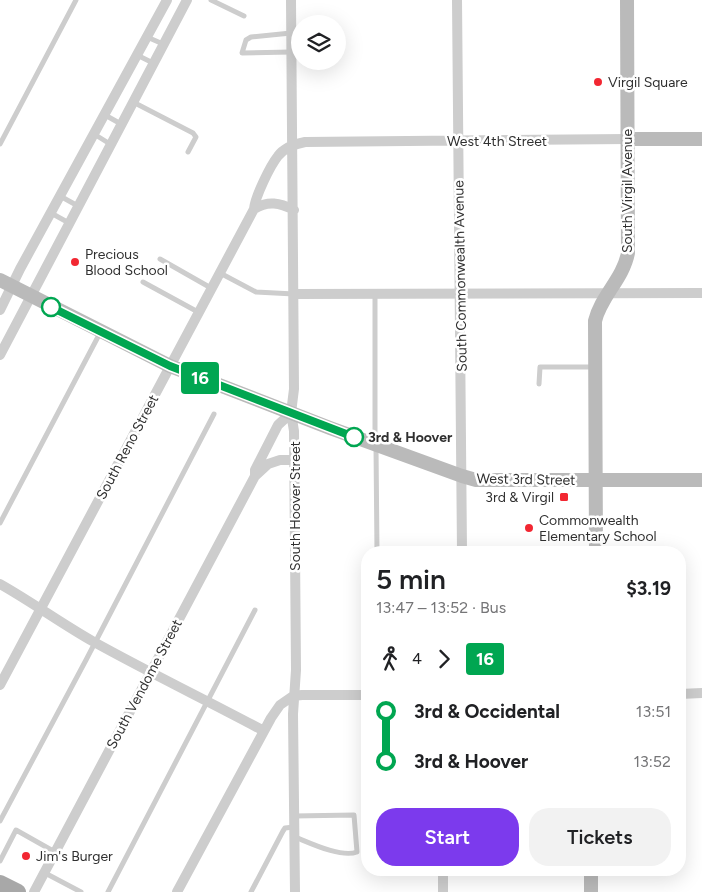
<!DOCTYPE html>
<meta charset="utf-8">
<style>
body{margin:0;font-family:Figtree,sans-serif;background:#f2f2f2;color:#202124;height:100vh;display:flex;flex-direction:column;font-size:19px;white-space:nowrap}
*{box-sizing:border-box;margin:0}
p{font-size:16px;color:#757577}
.icon{flex:none;width:28px;height:28px;fill:none;stroke:currentColor;stroke-width:2;stroke-linecap:round;stroke-linejoin:round}
.map{position:relative;flex:1;overflow:hidden}
.details{position:absolute;left:361px;top:546px;width:325px;height:330px;display:flex;flex-direction:column;background:#fff;border-radius:20px;box-shadow:0 5px 20px #0002}
.details>*{flex:none}
.badge{padding:0 10px;border-radius:4px;font-size:18px;line-height:32px}
.fabs{position:absolute;left:291px;top:15px;display:grid;gap:10px}
.fabs a{display:grid;place-items:center;width:55px;height:55px;border-radius:50%;background:#fff;box-shadow:0 5px 20px #0002;font-size:25px}
.map>.badge{position:absolute;translate:-50% -50%;box-shadow:0 0 0 2px #fff}
.legs{display:flex;align-items:center;gap:8px;height:55px;padding:0 15px;font-size:16px}
.legs p{margin-inline-start:auto}
.headline{display:flex;align-items:center;justify-content:space-between;height:85px;padding:0 15px}
h1{font-size:28px;font-weight:600;line-height:38px}
.primary-button{display:flex;gap:10px;margin-top:auto;padding:10px 15px}
.primary-button a{flex:1;height:58px;border-radius:20px;background:#7c3aed;color:#fff;font-size:20px;font-weight:600;line-height:58px;text-align:center}
.primary-button a+a{background:#f2f2f2;color:#202124}
ul{padding:0 15px;list-style:none}
li{display:flex;align-items:center;gap:18px;height:50px;font-size:19px}
li i{display:grid;place-items:center;width:8px;height:100%;margin:0 6px;background:currentColor}
li i::after{content:'';width:12px;height:12px;margin:-6px;border:4px solid;border-radius:50%;background:#fff}
li p{margin-inline-start:auto}
li:first-child i{background:linear-gradient(#0000 50%,currentColor 0)}
li:last-child i{background:linear-gradient(currentColor 50%,#0000 0)}
.map>svg:first-child{display:block}
.lines{fill:none;stroke-linecap:round;stroke-linejoin:round}
.lane{stroke:#cdcdcd;stroke-width:5}
.street{stroke:#cdcdcd;stroke-width:10}
.secondary{stroke:#bababa;stroke-width:14}
.primary{stroke:#a8a8a8;stroke-width:16}
.line-1-casing{stroke:#fff;stroke-width:11}
.line-1{stroke:#00a651;stroke-width:8}
.poi-dot{fill:#f22732;stroke:#fff;stroke-width:2}
.stop-1-dot{fill:#fff;stroke:#00a651;stroke-width:2.5}
.labels{text-anchor:middle;stroke-width:5;stroke-linejoin:round;paint-order:stroke}
.poi-label{font-size:14px;fill:#303030;stroke:#fff;text-anchor:start}
.street-label{font-size:14px;fill:#303030;stroke:#fff}
.stop-label{font-size:14px;font-weight:bold;fill:#303030;stroke:#fff;text-anchor:start}
</style>
<div class="map">
<svg width="702" height="892" viewBox="0 0 702 892">
<rect width="100%" height="100%" fill="#fff"/>
<g class="lines">
<path class="lane" d="M211,0l33,16
M147,37l16,7
M291,52l-49,1 4,-13 5,-3 40,-4
M137,55l16,8
M133,102l60,31 3,4 -8,15
M105,115l16,9
M94,134l16,10
M0,144l76,-144
M60,196l18,10
M51,213l18,10
M160,259l51,29
M220,273l36,19 38,2
M143,282l55,30
M375,295v147
M539,384l1,-17h54
M376,446l1,106
M0,523l100,-190
M294,816l60,-1 3,37c-16,6 -47,-9 -62,-15
M0,821l86,-161 128,-246
M0,861l16,-31 39,22
M45,873l36,19
M108,892l147,-282
M251,892l32,-61 2,-3 9,-1"/>
<path class="street" d="M291,0l3,389 -3,24 3,18 2,239 -3,44 2,178
M457,0l5,552
M254,209c14,-9 26,-6 40,1
M294,294l408,-1
M0,310l20,-41 147,-269
M0,355l187,-355
M255,476l13,-12 12,-4h14
M0,584c32,18 62,40 94,58 56,31 114,59 170,89
M0,685l254,-476c1,-12 16,-43 24,-53 6,-8 17,-12 27,-14l323,-3
M680,694l22,-1
M443,870v22
M34,892l221,-416v-6l23,-45 13,-12
M177,892l94,-174 9,-13 13,-9 9,-1h66"/>
<path class="secondary" d="M628,139h74
M0,280l170,86 160,62 132,48 14,4h226
M596,552l-1,-231c6,-25 28,-42 33,-68l-1,-253
M591,870v22"/>
<path class="primary" d="M0,883l18,9"/>
</g>
<g class="lines">
<g class="line-1-casing">
<path id="line-1" d="M51,307l119,59 184,71"/>
</g>
<use href="#line-1" class="line-1"/>
</g>
<g class="poi-dot">
<circle cx="598" cy="82" r="5"/>
<circle cx="75" cy="262" r="5"/>
<rect x="559" y="492" width="10" height="10" rx="2.5"/>
<circle cx="529" cy="528" r="5"/>
<circle cx="26" cy="856" r="5"/>
</g>
<g class="stop-1-dot">
<circle cx="51" cy="307" r="9"/>
<circle cx="354" cy="437" r="9"/>
</g>
<g class="labels">
<g class="poi-label">
<text x="608" y="87">Virgil Square</text>
<text x="85" y="259">Precious<tspan x="85" dy="16">Blood School</tspan></text>
<text x="554" y="502" text-anchor="end">3rd &amp; Virgil</text>
<text x="539" y="525">Commonwealth<tspan x="539" dy="16">Elementary School</tspan></text>
<text x="36" y="861">Jim's Burger</text>
</g>
<g class="street-label">
<text x="497" y="146">West 4th Street</text>
<text transform="translate(627 191) rotate(-90)" y="5">South Virgil Avenue</text>
<text transform="translate(460 276) rotate(-91)" y="5">South Commonwealth Avenue</text>
<text transform="translate(127 447) rotate(-62)" y="5">South Reno Street</text>
<text transform="translate(526 479) rotate(1)" y="5">West 3rd Street</text>
<text transform="translate(295 506) rotate(-90)" y="5">South Hoover Street</text>
<text transform="translate(144 684) rotate(-62)" y="5">South Vendome Street</text>
</g>
<g class="stop-label">
<text x="368" y="442">3rd &amp; Hoover</text>
</g>
</g>
</svg>
<div class="fabs">
<a><svg class="icon" aria-label="layers" viewBox="0 0 24 24"><path d="M12 4l9 5-9 5-9-5zM3 14l9 5 9-5"/></svg></a>
</div>
<b class="badge" style="left:200px;top:378px;background:#00a651;color:#fff">16</b>
<section class="details">
<div class="headline"><div><h1>5 min</h1><p>13:47 – 13:52 · Bus</p></div><b>$3.19</b></div>
<div class="legs"><svg class="icon" aria-label="walk" viewBox="0 0 24 24"><circle cx="13" cy="4" r="2"/><path d="M13 8l-2 6 4 7M11 14l-3 7M7 12l3-4h3l4 4"/></svg>4<svg class="icon" aria-label="forward" viewBox="0 0 24 24"><path d="M9 5l7 7-7 7"/></svg><b class="badge" style="background:#00a651;color:#fff">16</b></div>
<ul>
<li><i style="color:#00a651"></i><b>3rd &amp; Occidental</b><p>13:51</p></li>
<li><i style="color:#00a651"></i><b>3rd &amp; Hoover</b><p>13:52</p></li>
</ul>
<div class="primary-button"><a>Start</a><a>Tickets</a></div>
</section>
</div>
